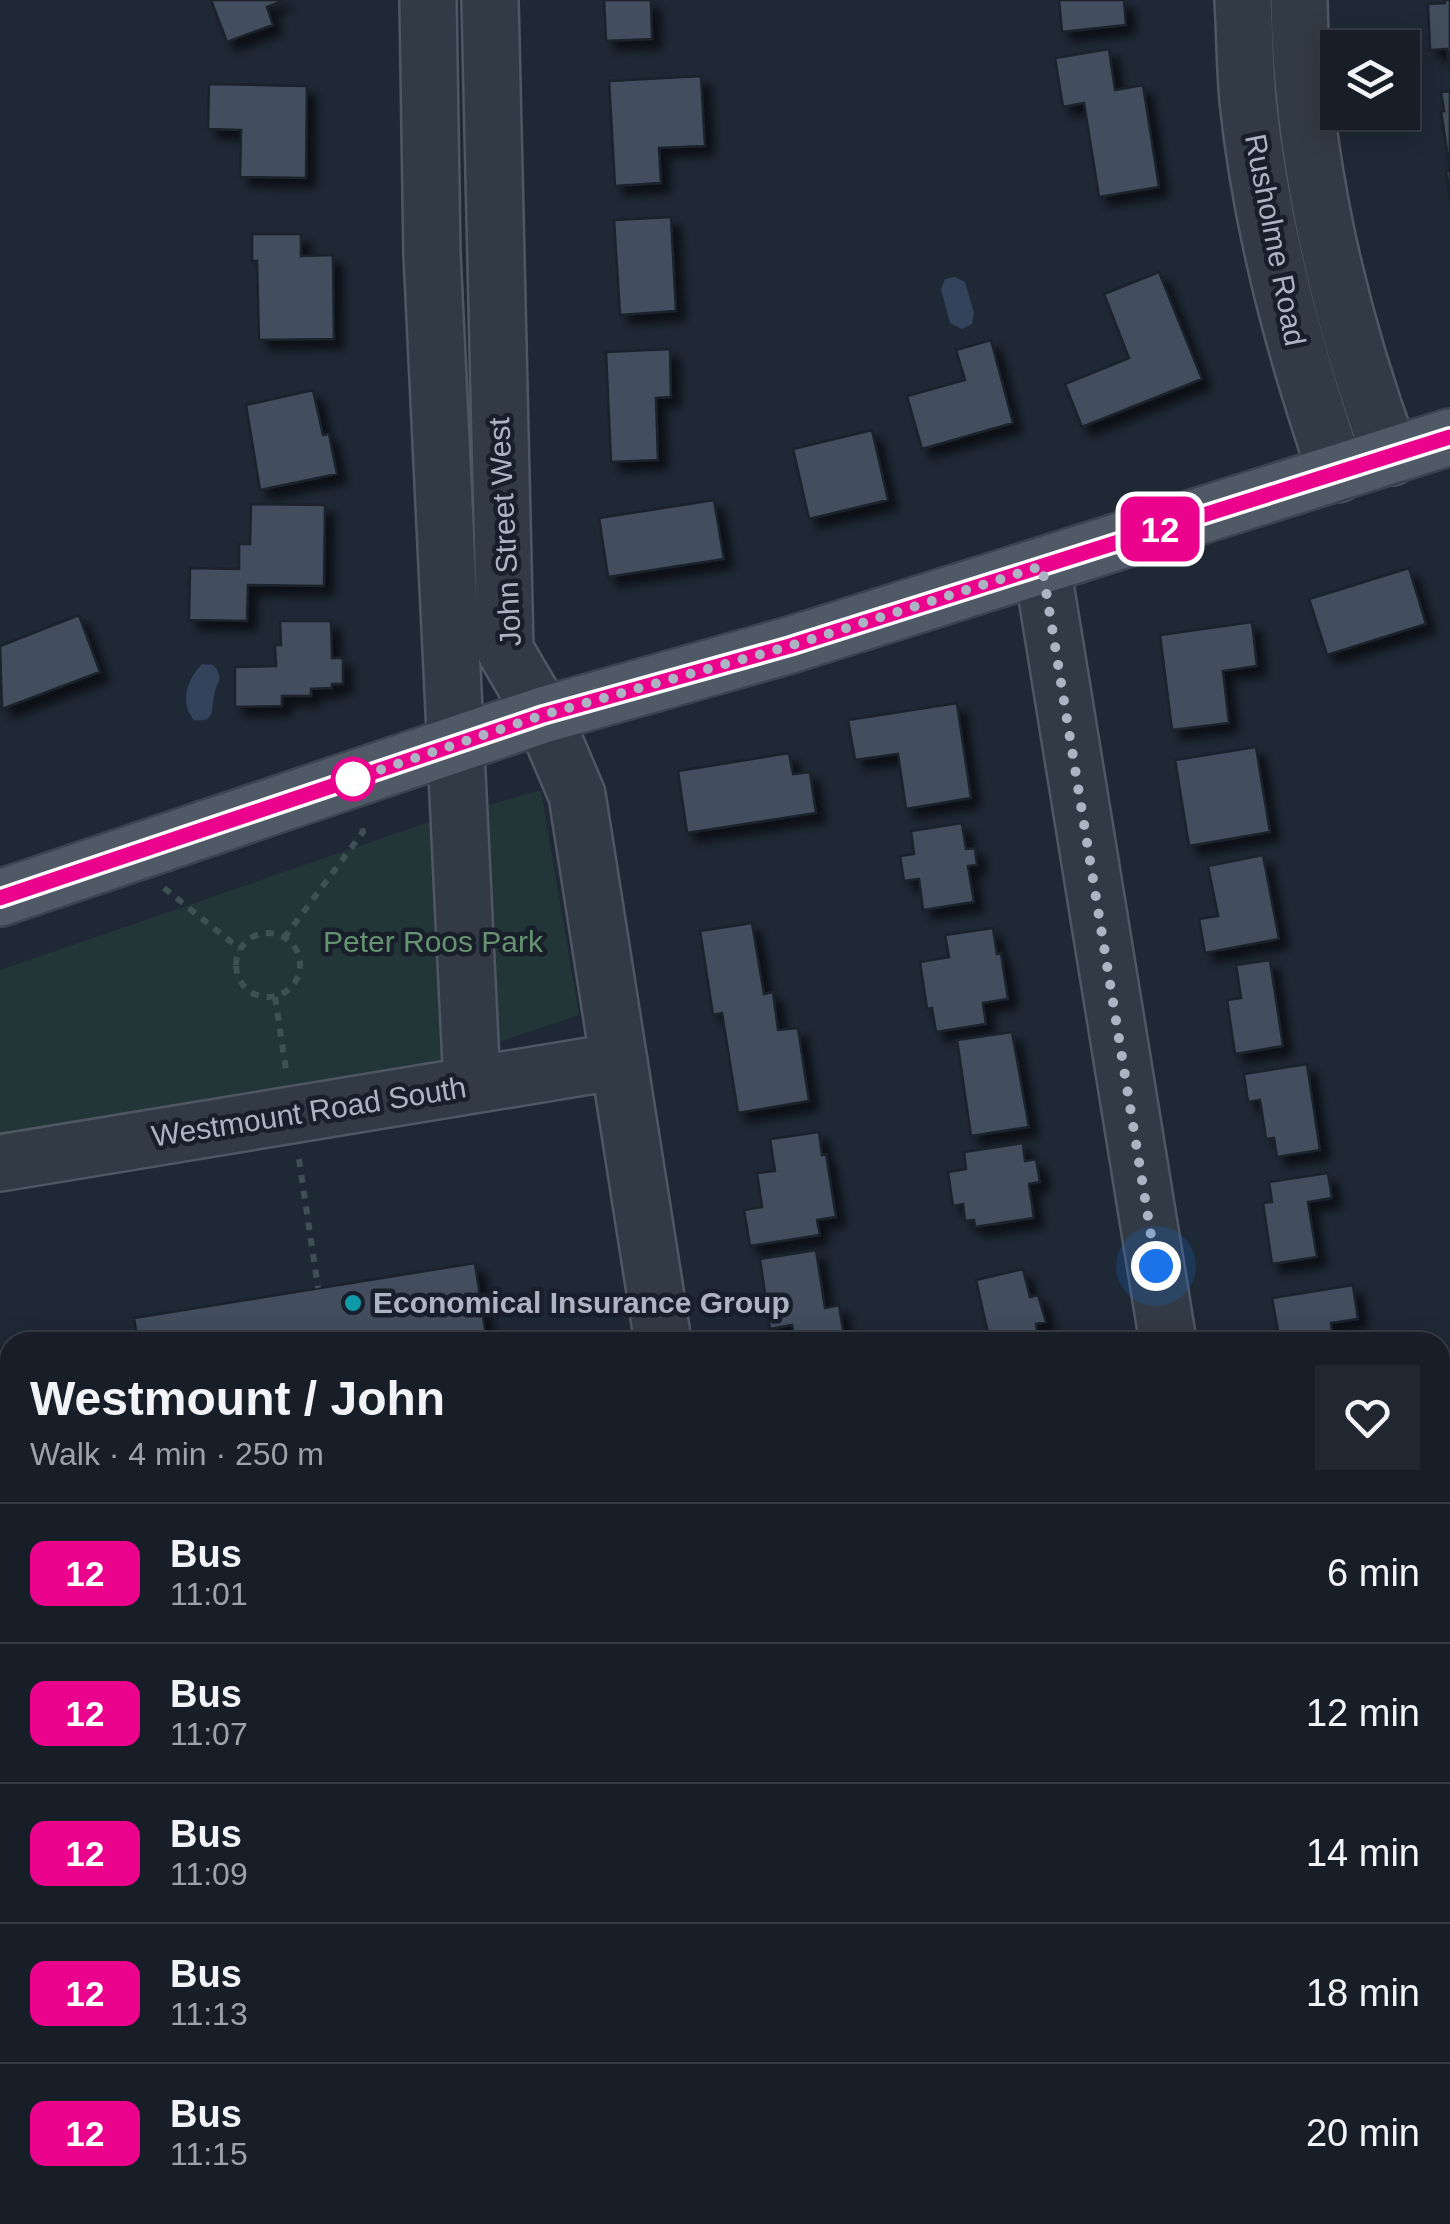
<!DOCTYPE html>
<meta charset="utf-8">
<style>
body{margin:0;font-family:Arial,sans-serif;background:#202730;color:#f1f3f6;height:100vh;display:flex;flex-direction:column;font-size:38px;white-space:nowrap}
*{box-sizing:border-box;margin:0}
p{font-size:32px;color:#9ea2a8}
.icon{flex:none;width:55px;height:55px;fill:none;stroke:currentColor;stroke-width:2;stroke-linecap:round;stroke-linejoin:round}
.map{position:relative;flex:1;overflow:hidden}
.details{position:absolute;left:0px;top:1332px;width:1450px;height:892px;display:flex;flex-direction:column;background:#171e28;border-radius:30px 30px 0 0;box-shadow:0 5px 25px #0003,0 0 0 2px #363c45}
.details>*{flex:none}
.badge{padding:0 20px;border-radius:15px;font-size:35px;line-height:65px}
.buttons{position:absolute;left:1320px;top:30px;display:grid;gap:20px}
.buttons a{display:grid;place-items:center;width:100px;height:100px;border-radius:0px;background:#171e28;box-shadow:0 5px 25px #0003,0 0 0 2px #363c45;font-size:50px}
.you{position:absolute;width:50px;height:50px;margin:-25px;border:8px solid #fff;border-radius:50%;background:#1a73e8;box-shadow:0 0 0 15px #1a73e833}
.map>.badge{position:absolute;translate:-50% -50%;box-shadow:0 0 0 5px #fff}
.round{display:grid;place-items:center;flex:none;width:105px;height:105px;border-radius:0px;background:#202730}
.headline{display:flex;align-items:center;justify-content:space-between;height:170px;padding:0 30px}
h1{font-size:48px;font-weight:800;line-height:75px}
ul{padding:0;list-style:none}
li{display:flex;align-items:center;gap:30px;height:140px;padding:0 30px;border-top:2px solid #363c45}
li div{flex:1}
li b{display:block;font-size:38px}
li em{font-style:normal}
li .badge{min-width:110px;font-weight:700;text-align:center}
.map>svg:first-child{display:block}
.green{fill:#223537}
.water{fill:#33435c}
.building{fill:#424d5d;stroke:#1a212c;stroke-width:2.5;filter:url(#shadow)}
.lines{fill:none;stroke-linecap:round;stroke-linejoin:round}
.minor-casing{stroke:#505764;stroke-width:60}
.major-casing{stroke:#3c434f;stroke-width:60}
.path{stroke:#3e5053;stroke-width:6;stroke-dasharray:8 8;stroke-linecap:butt}
.minor{stroke:#323a45;stroke-width:55}
.major{stroke:#505966;stroke-width:55}
.line-casing{stroke:#fff;stroke-width:22}
.line{stroke:#eb028d;stroke-width:15}
.walk{stroke:#acb4c3;stroke-width:10;stroke-dasharray:0 18}
.stop-dot{fill:#fff;stroke:#eb028d;stroke-width:5}
.culture-dot{fill:#0f9aa8;stroke:#181f2a;stroke-width:4}
.labels{text-anchor:middle;stroke-width:9;stroke-linejoin:round;paint-order:stroke}
.street-label{font-size:30px;fill:#acb4c3;stroke:#181f2a}
.park-label{font-size:30px;fill:#659270;stroke:#181f2a}
.poi-label{font-size:30px;font-weight:bold;fill:#acb4c3;stroke:#181f2a;text-anchor:start}
</style>
<div class="map">
<svg width="1450" height="2224" viewBox="0 0 1450 2224">
<defs>
<filter id="shadow"><feDropShadow dx="9" dy="9" stdDeviation="5" flood-color="#0009"/></filter>
</defs>
<rect width="100%" height="100%" fill="#1f2835"/>
<path class="green" d="M541,790l38,225 -159,53 -420,70v-168l423,-146z"/>
<path class="water" d="M955,277l10,5 9,31 -2,11 -10,5 -12,-6 -9,-34 4,-10z
M202,664l11,1c12,13 4,16 1,30 -3,14 2,28 -20,25 -15,-17 -7,-41 8,-56z"/>
<path class="building" d="M211,0h74l-18,7 6,18 -46,17z
M604,0h47l1,39 -46,2z
M1059,0h65l2,25 -64,7z
M1445,0h5v72l-3,-23 -17,1 -2,-46 17,-1z
M1109,49l6,41 28,-5 16,102 -60,10 -15,-94 -21,4 -8,-49z
M701,76l4,70 -46,2 2,35 -46,3 -6,-105z
M209,84l98,2 -1,92 -66,-1 1,-47 -33,-1z
M1450,91v107l-4,-27h4l-9,-60h3l-3,-19z
M671,217l5,94 -56,4 -6,-95z
M252,234h49v22l32,-1 1,84 -75,1 -2,-79h-5z
M1159,272l43,107 -120,48 -17,-43 64,-26 -25,-64z
M991,340l22,83 -91,26 -15,-53 58,-16 -9,-30z
M670,349l1,48 -15,1 2,62 -47,2 -5,-110z
M313,390l10,45 6,-1 8,40 -77,16 -14,-85z
M872,430l16,70 -79,19 -16,-70z
M714,500l10,59 -116,18 -9,-59z
M251,504l74,1 -1,81 -76,-1 -1,36 -58,-1 1,-52 49,1v-25h11z
M1409,568l17,56 -99,31 -18,-56z
M79,615l21,57 -98,37 -2,-63z
M280,621h51l1,37h11v26h-11v4l-21,1v7h-29v10l-47,1v-40l41,-1 -1,-21h6z
M1252,622l5,44 -34,5 6,52 -57,7 -12,-95z
M957,703l14,95 -65,11 -8,-55 -43,6 -7,-40z
M1256,747l14,85 -81,14 -14,-86z
M789,753l4,21 17,-2 6,41 -129,20 -9,-62z
M962,823l4,26 9,-1 2,17 -9,1 6,36 -51,8 -4,-31 -15,2 -4,-25 14,-2 -3,-23z
M1263,855l16,84 -74,14 -6,-34 19,-3 -10,-50z
M752,923l12,71 9,-2 5,38 20,-2 11,73 -71,12 -16,-100 -9,2 -13,-84z
M993,928l4,26 4,-1 7,46 -25,4 3,21 -50,8 -4,-24 -5,1 -7,-47 29,-5 -4,-22z
M1270,960l13,86 -48,8 -8,-54 14,-2 -5,-33z
M1012,1032l17,95 -58,9 -14,-96z
M1307,1064l13,86 -43,7 -3,-19 -8,1 -6,-39 -12,2 -4,-28z
M819,1132l3,23 4,-1 10,63 -19,3 3,15 -70,11 -6,-36 18,-3 -5,-34 18,-2 -5,-32z
M1023,1143l2,18 11,-2 4,23 -11,2 5,34 -59,9 -1,-7 -9,1 -2,-17 -10,2 -5,-34 18,-3 -2,-17z
M1328,1173l4,25 -24,4 9,55 -45,7 -9,-61 9,-1 -3,-20z
M816,1250l9,58 14,-3 6,37h-50l-3,-17 -22,4 -10,-70z
M475,1263l12,79h-349l-4,-24z
M1023,1269l7,28 8,-2 8,27 -10,2 2,12 -29,6h-19l-14,-62z
M1353,1285l5,34 -27,4 3,19h-54l-8,-44z
M0,1991l10,59v29l-10,2z
M10,2103v43l-8,2 8,46 -10,2v-92z
M1450,2103v82l-10,2v-82z
M909,2215h67l2,9h-67z"/>
<g class="lines">
<g class="minor-casing">
<path id="minor" d="M428,0l4,254 40,831
M490,0l15,650 38,65 34,80 86,547
M1243,0c2,33 2,67 5,100 13,127 47,253 89,374
M1299,0c2,154 39,313 92,457
M1042,566l126,776
M0,1163l619,-102
M0,1400l10,72
M1440,1997l10,-2
M130,2215l2,9
M803,2215l1,9
M1309,2215l1,9"/>
</g>
<g class="major-casing">
<path id="major" d="M0,898l543,-183 247,-70 660,-208"/>
</g>
<path class="path" d="M164,888l76,61
M236 965a32 32 0 1 1 64 0a32 32 0 1 1-64 0Z
M284,938l79,-106 -2,-11
M275,997l11,73
M299,1159l19,129"/>
<use href="#minor" class="minor"/>
<use href="#major" class="major"/>
</g>
<g class="lines">
<g class="line-casing">
<path id="line" d="M0,898l543,-183 247,-69 660,-209"/>
</g>
<use href="#line" class="line"/>
<path class="walk" d="M353,779l-3,1 193,-65 247,-69 252,-80 114,700"/>
</g>
<circle class="stop-dot" cx="353" cy="779" r="20"/>
<circle class="culture-dot" cx="353" cy="1303" r="10"/>
<g class="labels">
<g class="street-label">
<text transform="translate(1275 240) rotate(79)" y="10">Rusholme Road</text>
<text transform="translate(505 532) rotate(-93)" y="10">John Street West</text>
<text transform="translate(309 1112) rotate(-9)" y="10">Westmount Road South</text>
</g>
<g class="park-label">
<text x="433" y="952">Peter Roos Park</text>
</g>
<g class="poi-label">
<text x="373" y="1313">Economical Insurance Group</text>
</g>
</g>
</svg>
<div class="buttons">
<a><svg class="icon" aria-label="layers" viewBox="0 0 24 24"><path d="M12 4l9 5-9 5-9-5zM3 14l9 5 9-5"/></svg></a>
</div>
<div class="you" style="left:1156px;top:1266px"></div>
<b class="badge" style="left:1160px;top:529px;background:#eb028d;color:#fff">12</b>
<section class="details">
<div class="headline"><div><h1>Westmount / John</h1><p>Walk · 4 min · 250 m</p></div><a class="round"><svg class="icon" aria-label="heart" viewBox="0 0 24 24"><path d="M12 20l-8-8c-3-5 5-10 8-4 3-6 11-1 8 4z"/></svg></a></div>
<ul>
<li><span class="badge" style="background:#eb028d;color:#fff">12</span><div><b>Bus</b><p>11:01</p></div><em>6 min</em></li>
<li><span class="badge" style="background:#eb028d;color:#fff">12</span><div><b>Bus</b><p>11:07</p></div><em>12 min</em></li>
<li><span class="badge" style="background:#eb028d;color:#fff">12</span><div><b>Bus</b><p>11:09</p></div><em>14 min</em></li>
<li><span class="badge" style="background:#eb028d;color:#fff">12</span><div><b>Bus</b><p>11:13</p></div><em>18 min</em></li>
<li><span class="badge" style="background:#eb028d;color:#fff">12</span><div><b>Bus</b><p>11:15</p></div><em>20 min</em></li>
</ul>
</section>
</div>
